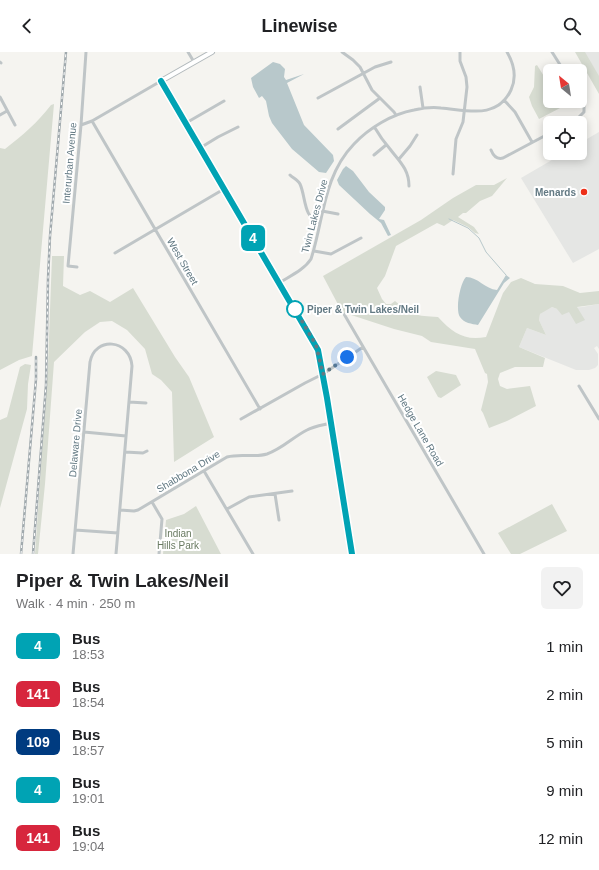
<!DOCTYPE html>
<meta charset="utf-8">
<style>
body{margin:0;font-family:Helvetica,sans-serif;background:#f2f2f2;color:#202124;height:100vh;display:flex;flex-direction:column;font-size:15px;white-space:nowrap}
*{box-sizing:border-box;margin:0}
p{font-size:13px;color:#757577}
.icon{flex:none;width:22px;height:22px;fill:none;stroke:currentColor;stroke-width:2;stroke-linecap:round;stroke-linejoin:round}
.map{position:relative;height:502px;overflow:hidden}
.panel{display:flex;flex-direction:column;background:#fff;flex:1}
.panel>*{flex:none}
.badge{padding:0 8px;border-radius:6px;font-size:14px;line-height:26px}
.needle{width:26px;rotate:330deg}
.controls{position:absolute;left:543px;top:12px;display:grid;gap:8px}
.controls a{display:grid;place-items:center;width:44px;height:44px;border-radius:6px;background:#fff;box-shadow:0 2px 10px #0003;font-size:20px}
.you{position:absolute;width:20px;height:20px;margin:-10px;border:3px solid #fff;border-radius:50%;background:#1a73e8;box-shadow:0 0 0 6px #1a73e833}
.map>.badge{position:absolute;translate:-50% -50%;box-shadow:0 0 0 2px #fff}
.round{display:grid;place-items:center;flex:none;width:42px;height:42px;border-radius:6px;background:#f2f2f2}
.overview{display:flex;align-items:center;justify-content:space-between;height:68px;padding:0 16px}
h1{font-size:19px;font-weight:700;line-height:30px}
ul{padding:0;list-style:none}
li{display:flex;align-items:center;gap:12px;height:48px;padding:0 16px}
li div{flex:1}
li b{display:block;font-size:15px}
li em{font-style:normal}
li .badge{min-width:44px;font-weight:700;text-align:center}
header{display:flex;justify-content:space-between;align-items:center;height:52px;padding:0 16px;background:#fff;font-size:18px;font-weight:700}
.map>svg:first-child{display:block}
.built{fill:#e5e6e4}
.green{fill:#d7dcd1}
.water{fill:#b8c8cb}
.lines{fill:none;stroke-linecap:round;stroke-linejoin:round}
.stream{stroke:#b8c8cb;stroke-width:1}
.secondary-casing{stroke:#b2b9bc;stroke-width:6}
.street{stroke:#bfc5c7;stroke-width:3}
.secondary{stroke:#fff;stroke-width:4}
.rail-casing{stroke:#a0a9ad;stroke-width:2.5}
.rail{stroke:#fff;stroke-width:1;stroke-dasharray:3;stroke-linecap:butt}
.line-casing{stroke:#fff;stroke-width:9}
.line{stroke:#00a3b4;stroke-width:6}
.walk{stroke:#627983;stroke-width:4;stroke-dasharray:0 7.2}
.poi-dot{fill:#ed2f18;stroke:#fff;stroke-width:1.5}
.stop-dot{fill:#fff;stroke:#00a3b4;stroke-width:2}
.labels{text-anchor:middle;stroke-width:4;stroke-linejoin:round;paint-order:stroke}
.street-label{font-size:10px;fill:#627983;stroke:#fff}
.poi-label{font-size:10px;font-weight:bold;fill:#627983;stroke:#fff;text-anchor:end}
.stop-label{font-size:10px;font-weight:bold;fill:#627983;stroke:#fff;text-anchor:start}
.park-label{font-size:10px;fill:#697a61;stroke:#fff}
</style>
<header><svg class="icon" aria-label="back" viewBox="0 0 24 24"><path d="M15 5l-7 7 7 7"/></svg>Linewise<svg class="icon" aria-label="search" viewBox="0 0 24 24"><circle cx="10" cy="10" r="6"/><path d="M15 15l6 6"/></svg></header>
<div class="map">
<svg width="599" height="502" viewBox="0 0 599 502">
<rect width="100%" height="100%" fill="#f5f4f0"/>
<path class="built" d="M582,0h17v28z
M599,80v117l-26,14 -52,-85 43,-25h16v-10z
M599,252v45l-2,-3 -3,2 4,6v11l-3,3 -6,2h-13l-57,-23 8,-19 19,7 -7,-15 1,-6 5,-4 7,-3 5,2 25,-2z"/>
<path class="green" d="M575,0h10l14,24v18z
M537,13l13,21v15h9l3,6 -23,12 -7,-13 -3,-9 5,-10 1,-21z
M54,52l-22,252 -13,4 -19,10v-222l5,1c18,-14 32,-26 46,-44z
M507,126l-15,18 -12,5 -14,12h-3l-5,4 16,10 5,7 -4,-1 -7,-6 -15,-7 -9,6 -7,-3 -41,23 -11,30 -8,12 5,11 4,5h5l4,-3c17,14 21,15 43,16 15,16 26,24 48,20l17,-44 8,-11 10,-4 14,6 28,2 17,7 19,-2v13l-22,3 8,13 -9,4 -7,-12 -7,3 -5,-6 -5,-2 -12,7 -1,6 7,15 -19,-7 -8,19 26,11 -2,9h-28l-15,6 -2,6 2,7 7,3 23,-3 6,20 -29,15 -18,7 -6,-15 -2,-3 7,-28 -1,-8 -2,-1 -10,-24 -44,-7 -9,-6 -28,-7 -52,-17 -19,-36 98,-56 32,-22 23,-13h18z
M52,204h12l-1,30 17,9 10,-4 20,11 23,-14 42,69 14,20 25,60 -40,25 -2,-70 -11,-12 -9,-6 -7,-25 -18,-19 -15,-9 -12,1 -15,10 -31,30 -9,122 -7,70h-3l13,-190z
M25,312l6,1 -3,19 -1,25 -27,99v-88l7,-3 13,-50z
M436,319l20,4 5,10 -20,13 -3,-1 -11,-20z
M552,452l15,27 -47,23h-9l-13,-21z
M196,454l25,48h-58l3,-34 18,-6z"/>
<path class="water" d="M273,10l7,2 5,5 -1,8 2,3 18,-6 -17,9 17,42 29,30 1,6 -8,12 -7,-1 -27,-23 -20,-26 -3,-7 -3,-15 -4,-5 -3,2 -6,-11 -2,-9z
M346,114l7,5 16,21 16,15v3l-6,9 5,1 7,15 -3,1 -7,-13 -11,-9 -31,-29 -2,-5 6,-11z
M506,223l4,3 -6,5 -26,42c-6,-1 -14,-2 -18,-8 -5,-7 0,-34 6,-40 12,0 19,12 31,13z"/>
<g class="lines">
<path class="stream" d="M449,167l19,9 11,10 7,14 20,23"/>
<g class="secondary-casing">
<path id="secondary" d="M212,0l-51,29 156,269 10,47 25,157"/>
</g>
<path class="street" d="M188,0l6,10
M342,0l11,8 7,7 12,23 22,22 2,3
M552,0l12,19
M0,10l1,1
M420,35l3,21
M0,45l15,28
M318,46l57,-31 16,-5
M504,48l11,12 17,30
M0,63l7,-4
M92,69l168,288
M186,71l38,-22
M568,71l11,-6 5,-5v-7l-4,-6
M81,73l11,-4 69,-40
M375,76c4,7 9,14 15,21 9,12 19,20 19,37
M338,77l42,-31
M200,96l18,-11 20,-10
M491,98c2,5 5,10 12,8l47,-25
M374,103l12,-10
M399,107l11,-13 7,-11
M453,122l3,-35 7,-17 4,-35 -1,-10 -6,-16v-9
M290,123c3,3 8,5 10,9 6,13 3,34 20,39
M322,159l16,3
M314,199l17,3 30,-16
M115,201l109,-64
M77,215l-9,-1 13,-141 5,-73
M279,231c11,-7 25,-13 32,-24 13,-40 12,-83 43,-115 15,-16 38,-30 60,-34 9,-2 18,-3 27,-2 26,2 56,12 70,-18 6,-13 3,-26 -4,-38
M344,262l140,240
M579,334l20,33
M129,350l17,1
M241,367l64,-36 18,-9 40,-27
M84,380l42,4
M125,400l18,1 4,-2
M204,419l49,83
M275,442l4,26
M152,450l10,17 -3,35
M227,457l22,-12 43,-6
M120,458l14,1 4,-1 89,-53c14,-4 27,1 40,-3 15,-5 26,-17 40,-24 7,-4 16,-5 24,-7
M75,478l43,3
M73,502l17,-192c5,-26 40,-23 42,4l-16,188"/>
<use href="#secondary" class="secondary"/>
<g class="rail-casing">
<path id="rail" d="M21,502l15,-175v-22
M33,502l13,-169 2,-106 2,-43 16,-184"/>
</g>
<use href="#rail" class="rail"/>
</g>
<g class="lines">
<g class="line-casing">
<path id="line" d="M161,29l157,269 9,48 25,156"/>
</g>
<use href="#line" class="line"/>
<path class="walk" d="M295,257l21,36 7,29 24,-17"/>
</g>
<circle class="poi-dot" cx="584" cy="140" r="4"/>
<circle class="stop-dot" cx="295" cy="257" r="8"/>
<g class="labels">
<g class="street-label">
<text transform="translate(69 111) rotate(-85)" y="4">Interurban Avenue</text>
<text transform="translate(314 164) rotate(-75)" y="4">Twin Lakes Drive</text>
<text transform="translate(183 209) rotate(60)" y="4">West Street</text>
<text transform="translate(421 378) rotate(60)" y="4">Hedge Lane Road</text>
<text transform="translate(75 391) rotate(-85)" y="4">Delaware Drive</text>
<text transform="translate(188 419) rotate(-31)" y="4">Shabbona Drive</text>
</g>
<g class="poi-label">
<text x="576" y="144">Menards</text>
</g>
<g class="stop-label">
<text x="307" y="261">Piper &amp; Twin Lakes/Neil</text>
</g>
<g class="park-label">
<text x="178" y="485">Indian<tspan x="178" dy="12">Hills Park</tspan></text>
</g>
</g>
</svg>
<div class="controls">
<a><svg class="needle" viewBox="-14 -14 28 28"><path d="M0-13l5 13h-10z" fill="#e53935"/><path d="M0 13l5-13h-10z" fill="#757577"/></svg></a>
<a><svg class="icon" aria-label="locate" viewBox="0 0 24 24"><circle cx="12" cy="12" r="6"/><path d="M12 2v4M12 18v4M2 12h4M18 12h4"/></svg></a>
</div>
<div class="you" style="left:347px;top:305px"></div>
<b class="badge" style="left:253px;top:186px;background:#00a3b4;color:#fff">4</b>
</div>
<section class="panel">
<div class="overview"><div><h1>Piper &amp; Twin Lakes/Neil</h1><p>Walk · 4 min · 250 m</p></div><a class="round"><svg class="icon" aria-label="heart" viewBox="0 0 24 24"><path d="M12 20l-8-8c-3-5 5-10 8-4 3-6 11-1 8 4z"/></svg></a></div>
<ul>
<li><span class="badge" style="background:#00a3b4;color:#fff">4</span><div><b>Bus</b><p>18:53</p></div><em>1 min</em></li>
<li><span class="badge" style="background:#d7263d;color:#fff">141</span><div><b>Bus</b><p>18:54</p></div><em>2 min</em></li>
<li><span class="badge" style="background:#003b80;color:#fff">109</span><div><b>Bus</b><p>18:57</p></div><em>5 min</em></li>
<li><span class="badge" style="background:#00a3b4;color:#fff">4</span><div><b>Bus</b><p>19:01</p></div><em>9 min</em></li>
<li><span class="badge" style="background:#d7263d;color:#fff">141</span><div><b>Bus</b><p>19:04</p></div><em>12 min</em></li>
</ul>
</section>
